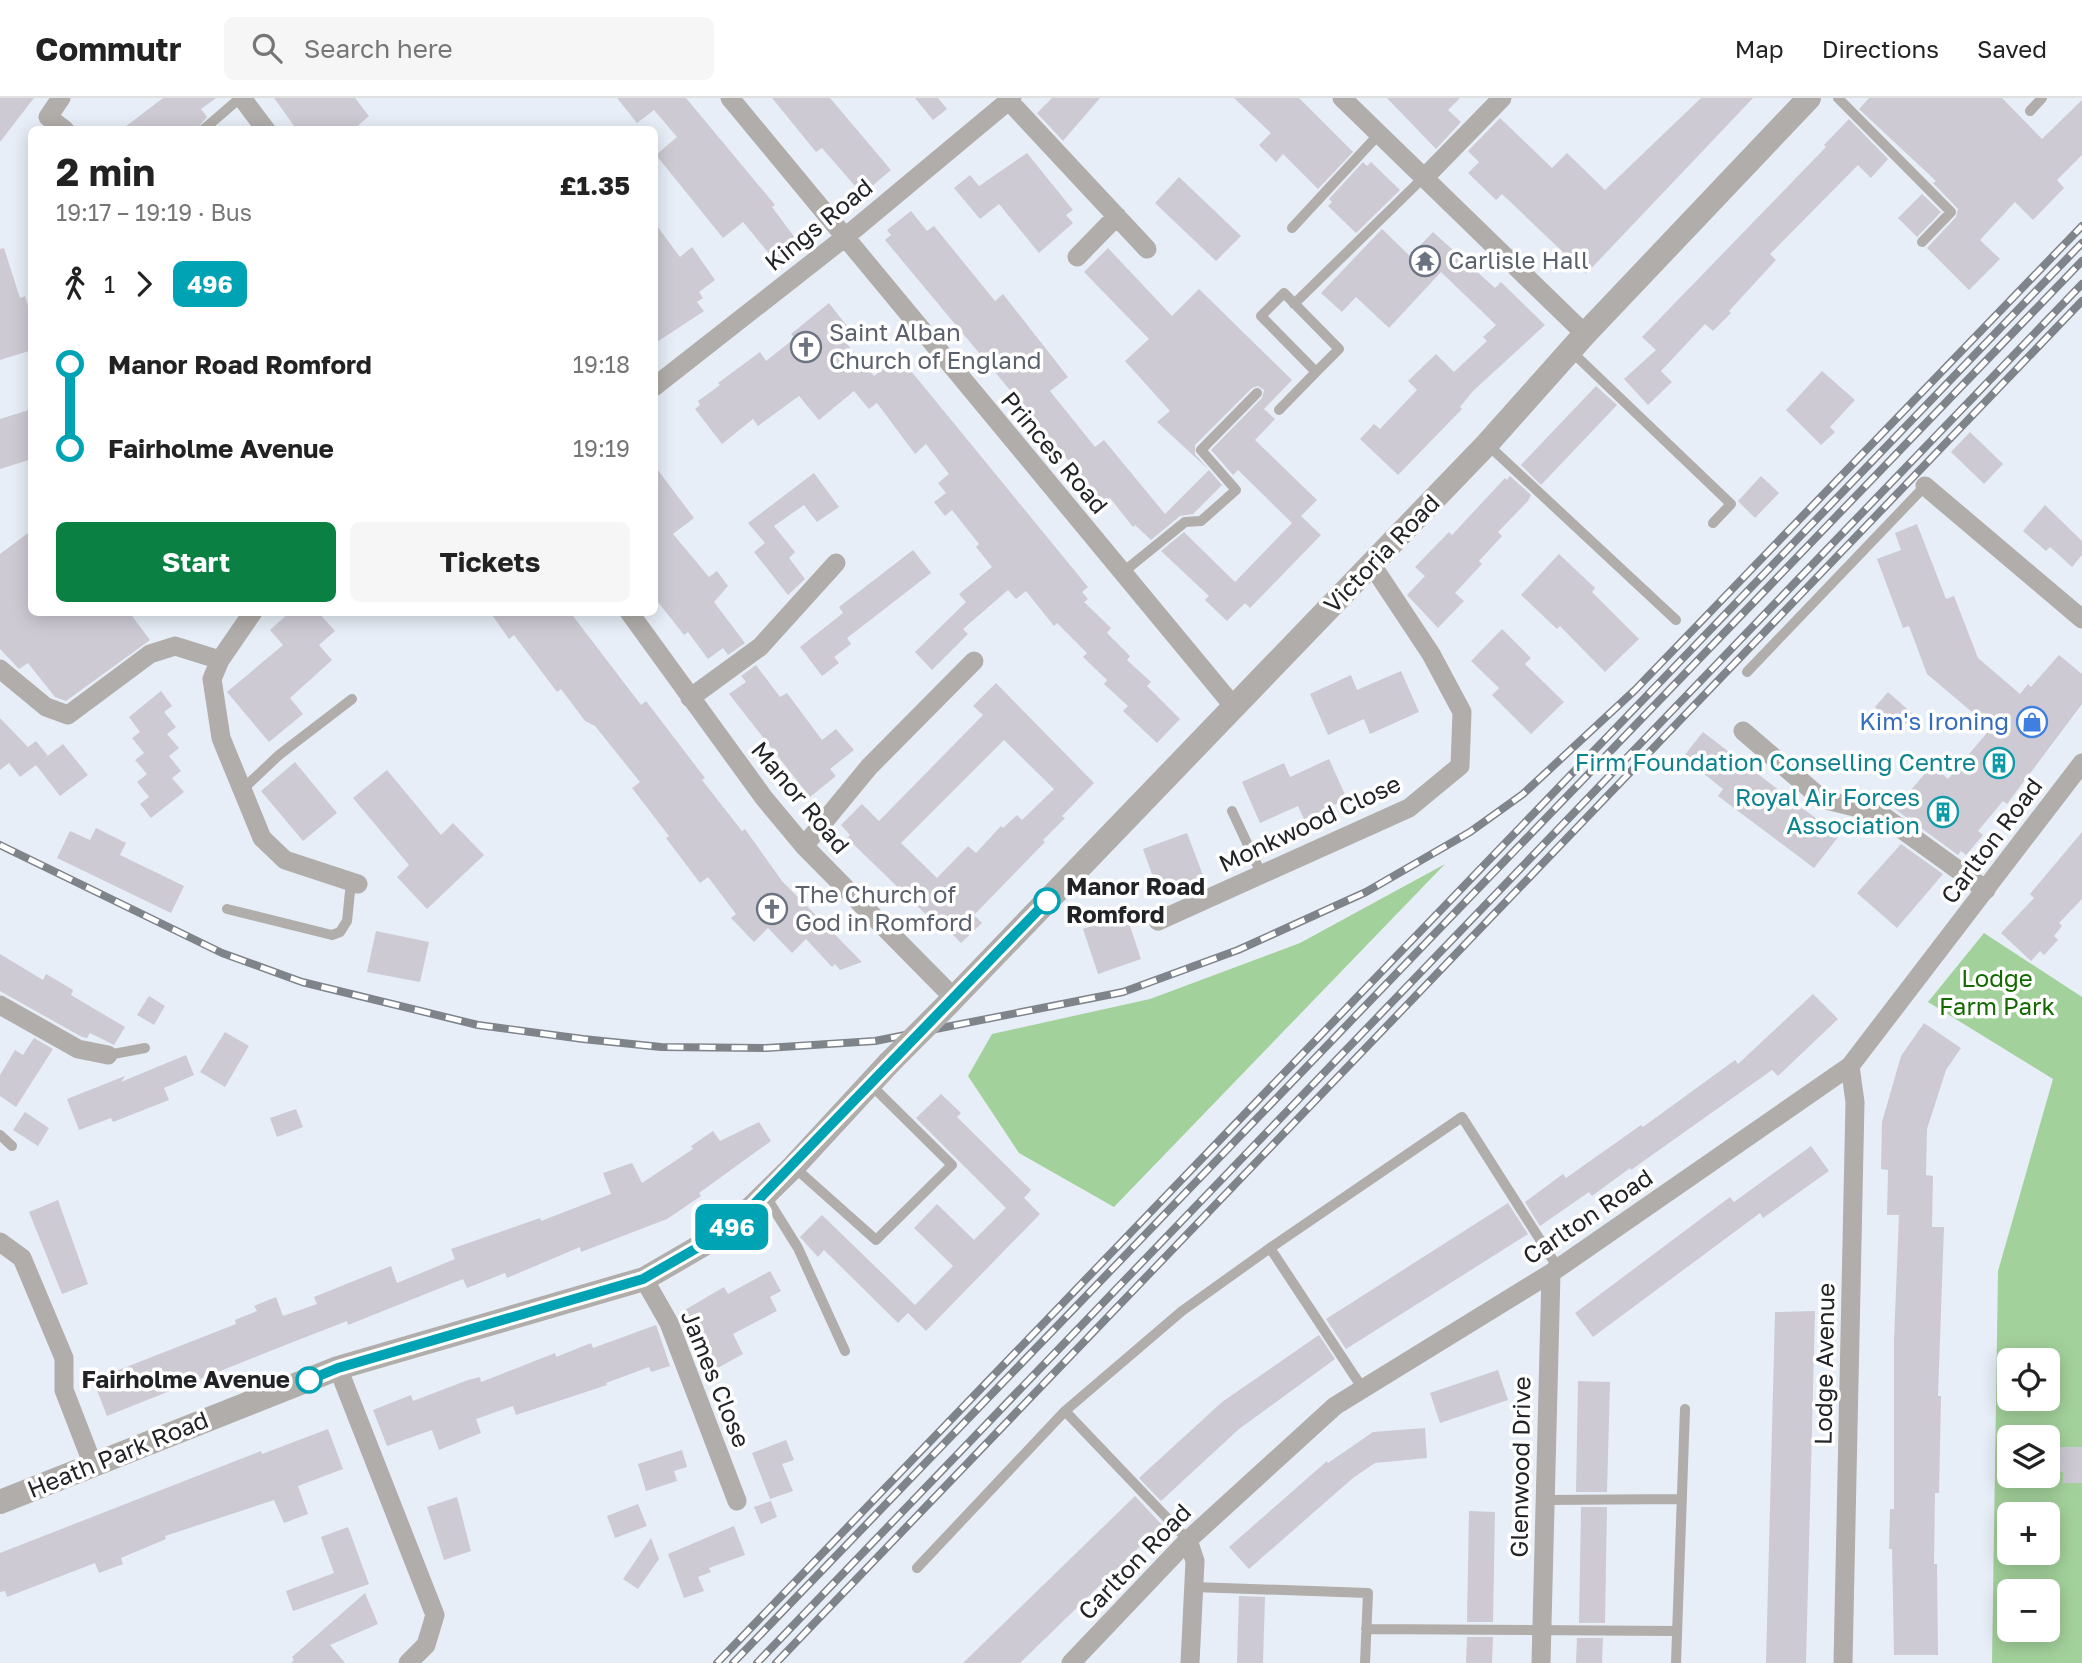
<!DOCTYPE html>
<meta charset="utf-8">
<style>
body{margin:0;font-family:"Golos Text",sans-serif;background:#f6f6f6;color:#222;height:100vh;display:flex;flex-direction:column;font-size:26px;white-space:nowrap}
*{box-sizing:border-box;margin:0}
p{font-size:23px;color:#767676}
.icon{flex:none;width:38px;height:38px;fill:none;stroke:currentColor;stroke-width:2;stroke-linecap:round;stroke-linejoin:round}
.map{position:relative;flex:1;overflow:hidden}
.details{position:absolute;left:28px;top:28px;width:630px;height:490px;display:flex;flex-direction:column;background:#fff;border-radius:10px;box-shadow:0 4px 18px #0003}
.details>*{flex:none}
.badge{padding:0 14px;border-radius:10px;font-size:24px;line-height:46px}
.tools{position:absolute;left:1997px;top:1250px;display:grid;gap:14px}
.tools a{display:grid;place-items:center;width:63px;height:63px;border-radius:10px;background:#fff;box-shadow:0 4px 18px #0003;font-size:35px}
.map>.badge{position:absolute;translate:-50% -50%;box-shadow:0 0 0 4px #fff}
.legs{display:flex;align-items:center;gap:10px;height:77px;padding:0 28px;font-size:23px}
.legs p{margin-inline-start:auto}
.summary{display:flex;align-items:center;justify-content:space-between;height:119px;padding:0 28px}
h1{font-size:38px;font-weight:700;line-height:52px}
.primary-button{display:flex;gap:14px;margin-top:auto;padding:14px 28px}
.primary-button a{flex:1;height:80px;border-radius:10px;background:#0b8043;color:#fff;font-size:28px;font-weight:700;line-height:80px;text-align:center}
.primary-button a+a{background:#f6f6f6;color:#222}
ul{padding:0 28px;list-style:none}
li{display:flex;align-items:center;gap:24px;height:84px;font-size:26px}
li i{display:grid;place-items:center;width:10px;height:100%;margin:0 9px;background:currentColor}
li i::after{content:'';width:18px;height:18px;margin:-9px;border:5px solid;border-radius:50%;background:#fff}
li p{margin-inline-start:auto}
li:first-child i{background:linear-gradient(#0000 50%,currentColor 0)}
li:last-child i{background:linear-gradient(currentColor 50%,#0000 0)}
header{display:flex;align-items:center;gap:42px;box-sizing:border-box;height:98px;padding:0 35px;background:#fff;border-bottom:2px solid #e0e0e0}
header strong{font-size:33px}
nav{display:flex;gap:38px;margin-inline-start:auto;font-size:24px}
.search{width:490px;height:63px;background:#f6f6f6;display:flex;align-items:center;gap:18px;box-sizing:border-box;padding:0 24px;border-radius:10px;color:#767676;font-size:26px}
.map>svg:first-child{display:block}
.green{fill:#a3d19b;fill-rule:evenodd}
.building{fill:#cdcad4;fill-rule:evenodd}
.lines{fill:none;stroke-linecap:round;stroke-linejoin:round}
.service{stroke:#b0adaa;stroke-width:10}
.minor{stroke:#b0adaa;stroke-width:19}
.tertiary{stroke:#b0adaa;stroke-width:24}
.rail-casing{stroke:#7f838a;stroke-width:8}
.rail{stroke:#fff;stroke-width:5;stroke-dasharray:16;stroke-linecap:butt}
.tertiary-bridge{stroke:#b0adaa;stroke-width:24}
.line-1-casing{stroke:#fff;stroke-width:16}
.line-1{stroke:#00a3b4;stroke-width:10}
.stop-1-dot{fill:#fff;stroke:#00a3b4;stroke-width:3.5}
.labels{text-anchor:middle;stroke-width:7;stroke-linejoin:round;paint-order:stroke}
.street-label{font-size:24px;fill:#212327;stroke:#fff}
.worship-label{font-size:24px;fill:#5b616d;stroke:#fff;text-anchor:start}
.shop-label{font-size:24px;fill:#366cbe;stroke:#fff;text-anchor:end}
.culture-label{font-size:24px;fill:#0d838f;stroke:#fff;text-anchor:end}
.stop-label{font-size:24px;font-weight:bold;fill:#212327;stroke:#fff;text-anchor:start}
.park-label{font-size:24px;fill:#146a00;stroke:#fff}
</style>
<header>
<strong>Commutr</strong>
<div class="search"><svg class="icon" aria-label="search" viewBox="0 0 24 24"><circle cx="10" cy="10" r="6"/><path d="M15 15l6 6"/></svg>Search here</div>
<nav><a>Map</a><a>Directions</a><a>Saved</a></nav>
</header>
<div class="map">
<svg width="2082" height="1565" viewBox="0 0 2082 1565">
<rect width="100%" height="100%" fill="#e7eef7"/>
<path class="green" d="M1445,766l-331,343 -95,-54 -51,-77 24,-42 158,-35 150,-56z
M1984,835l98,64v666h-90l6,-392 55,-192 -125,-77zM2009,1262h39v38h-39zM2009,1339h39v38h-39zM2009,1416h39v38h-39zM2009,1493h39v38h-39z"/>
<path class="building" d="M0,0h34l-34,44z
M163,0h53l-15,11 6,8 -11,13h-75z
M274,0h81l14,18 -16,14h-56z
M617,0h69l89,107 -3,2 26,35 -22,20 -33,-40 -20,16 -67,-83 21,-18 -23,-27 -17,13z
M772,0h58l61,72 -26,22 -7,-8 -3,2 -33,-38 -6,4z
M915,0h23l9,11 -14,11z
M1052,0h48l-37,43 -26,-28z
M1234,0h65l54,54 -35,37 -35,-35 -7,8 -17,-17 12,-12z
M1387,0h73l-12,12 13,12 -25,27z
M1701,0h52l-167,176 -84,-80 -6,6 -28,-27 11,-11 -11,-11 32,-33 52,50 15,-15 38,37z
M1869,0h133l40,41 40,-39v55l-25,25 7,8 -31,32 -18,-18 -35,38 20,19 -31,31 -42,-42 29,-31 2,-8 -25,-26 3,-2 -77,-72z
M1849,21l39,40 -17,19 -13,-13 -88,89 6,6 -47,51 2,2 -18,18 -8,-7 -44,47 11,11 -24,23 -24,-26 32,-29 -14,-13 184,-190 -2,-2z
M1027,55l46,57 -7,5 7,8 -34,30 -40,-49 -19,15 -26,-31 16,-13 9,11z
M1363,64l4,4 4,-4 29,28 -44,43 -28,-27 4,-4 -3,-3z
M1179,79l62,59 -25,25 -61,-58z
M1922,96l19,18 -24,25 -19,-19z
M911,113l16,20 7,-5 61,75 8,-7 65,83 -18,14 45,56 9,-7 61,74 44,-44 13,15 -29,29 -13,2 -29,24 -16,-15 -2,2 -23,-29 -6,5 -219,-263 6,-5 -4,-5z
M654,124l26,35 12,-10 23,33 -16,12 4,6 -6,4 7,9 -50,33z
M1382,131l28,27 23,-24 62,56 6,-6 44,43 -72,66 -13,16 2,2 -64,66 -38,-36 14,-15 6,5 37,-39 -9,-9 28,-27 18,18 33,-31 -4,-4 13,-12 -55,-53 -52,56 -33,-31 -14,15 -21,-19z
M4,150l16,50 5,-2 7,23v31l-32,10v-111z
M1108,150l64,68 27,-27 93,91 -28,29 11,10 -20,21 62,60 -16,16 20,19 -71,73 -5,-5 -18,18 -22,-21 4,-4 -48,-45 23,-19 51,50 57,-59 -54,-53 -5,5 -22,-25 51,-52 2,-8 -6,-4 -6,2 -57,57v9l13,15 -51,-47 13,-11 -45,-50 24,-22 -65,-67z
M829,205l21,27 -9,7 33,39 10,-8 3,4 15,-12 186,227 -6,5 6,7 -4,3 27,26 -4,5 23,23 -3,4 24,22 -4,4 33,33 -23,24 -34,-32 5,-5 -24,-22 3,-4 -24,-23 4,-4 -30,-30 -3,3 -28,-35 -10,8 -8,-9 -45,39 5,5 -36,36 -17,-18 51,-50 -7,-8 33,-27 -16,-20 3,-3 -27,-34 -7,6 -11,-14 12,-9 -8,-10 11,-9 -23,-30 -11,10 -38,-51 -8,6 -15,-18 -35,29 -20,-24 -41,30 -5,-7 -31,25 -27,-35 5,-4 -2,-4 22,-16 -2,-2 42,-31 6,9 29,-23 -4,-4z
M1822,273l33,29 -25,27 5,5 -14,13 -35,-35z
M1596,288l21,19 -76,80 -20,-20z
M32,311v50l-32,10v-50z
M1970,334l33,32 -19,20 -33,-32z
M654,367l40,53 -21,16 36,43 8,-6 11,15 -14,16 31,41 -17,12 -5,-7 -15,11 -20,-27 -4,3 -30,-38z
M814,375l25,34 -22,15 -13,-17 -30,21 21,26 -6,6 16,21 -17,16 -34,-43 11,-9 -17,-20z
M1510,378l21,19 -3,6 -30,31 4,4 -23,25 3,3 -27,29 9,8 -26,27 -31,-33 18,-19 -10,-9 34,-35 3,3 53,-57 2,2z
M1761,378l18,17 -24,25 -17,-17z
M2045,407l37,36v14l-10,12 -22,-20 -4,4 -23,-20z
M1917,426l29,75 8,-3 24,62 42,36 8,-10 3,3 28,-32 23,19v30l-75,100 -4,-3 -25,30 5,4 -17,20 -5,-4 -3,4 -63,-46 37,-44 16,14 43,-51 -64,-54 -18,-48 -6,2 -26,-69 24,-9 -6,-17z
M32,432v82h97l21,28 -84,61 -11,-4 -27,-34 -9,6 -19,-20v-95z
M913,452l18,23 -84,65 4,6 -17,13 5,6 -17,13 -22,-29 43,-34 -4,-6z
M1559,456l36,34 -3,4 47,47 -34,33 -45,-46 -3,3 -36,-34z
M290,514h28l17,19 -16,14 13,15 -42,38 13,16 -34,28 -42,-50 56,-47 -13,-15z
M490,514h80l71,93 5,-4 59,77 -3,2 40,51 3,-2 37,52 80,81 -22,8 -5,-6 -3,3 -26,-28 -14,14 -24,-25 -14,14 -23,-24 5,-4 -28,-37 -8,6 -34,-45 3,-2 -37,-48 8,-6 -45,-56 -10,-5 -24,-32 -4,3 -43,-57 -5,4z
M1502,531l29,29 -6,6 39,38 -33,32 -39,-39 7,-7 -28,-27z
M756,567l24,32 7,-4 35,47 14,-11 18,21 -24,19 6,7 -26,21 -81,-103 17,-12 -5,-6z
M1401,573l18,41 -49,22 -6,-15 -36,16 -18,-41 41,-19 6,15z
M996,585l98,100 -32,33 3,2 -22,22 2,2 -71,73 8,8 -21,20 -15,-15 -3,3 -96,-93 3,-3 -9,-10 21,-21 17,17 104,-106 -10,-9zM1004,642l50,49 -32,31 -5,-5 -14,13 -2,-2 -25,27 -8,-7 -31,32 -36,-35z
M161,593l11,15 -8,6 12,15 -9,7 12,14 -10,8 12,15 -9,7 12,14 -33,26 -11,-14 9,-7 -12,-15 10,-8 -12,-14 9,-7 -12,-15 8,-6 -11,-15z
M1888,594l26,23 -13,14 -26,-22z
M0,620l28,29 8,-6 12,15 -28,21 -11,-14 -9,7z
M1703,634l136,104 -25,32 -96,-72 5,-7 -40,-32z
M63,646l25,31 -28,21 -24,-31z
M1329,661l18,40 -43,20 -6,-13 -38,17 -18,-41 42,-19 6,14z
M295,664l42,51 -34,28 -42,-50z
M387,672l54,65 12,-12 31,32 -57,54 -30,-32 12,-12 -56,-67z
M96,730l30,15 -6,12 64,31 -13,27 -114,-55 13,-27 20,9z
M2082,734v67l-23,24 3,3 -8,10 4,4 -14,15 -4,-4 -9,10 -30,-28 33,-35 -4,-4z
M1187,735l17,45 -45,16 -16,-45z
M1901,746l42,30 -46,54 -40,-35z
M1126,816l15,45 -43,15 -15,-45z
M376,833l53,11 -9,40 -53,-10z
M0,856l43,26 3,-6 27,16 -2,5 54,32 -11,18 -24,-12 -3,5 -5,-1 -82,-46z
M1813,896l25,25 -60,57 -6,-6 -141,100 -1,-2 -38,28 -3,-4 -49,34 -15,-24 38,-28 3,4 75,-53 2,2 92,-67 3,4z
M149,898l16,10 -11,19 -17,-10z
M1924,925l37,25 -15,22 -19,59 -1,46 7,1 -1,51h12l-6,169h3l-2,97h-4l-1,71h3l1,91h-44l-2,-106h-3l1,-40h4v-169l5,-125h-12l1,-45 -7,-1 1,-47 19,-66z
M225,934l24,14 -24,41 -25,-15z
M34,940l19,11 -37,58 -16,-11v-21l15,-25 8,5z
M186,957l8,20 -30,13 5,12 -56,22 -2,-4 -32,12 -12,-31 58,-23 -4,6z
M941,996l20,19 -4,4 74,73 -7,8 16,16 -114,117 -18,-18 -10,10 -74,-73 -6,7 -18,-20 22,-22 93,90 38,-39 -39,-38 23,-24 37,36 32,-32 -90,-90z
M296,1011l7,18 -26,10 -7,-19z
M25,1014l24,16 -11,18 -25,-16z
M759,1024l12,19 -72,52 2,3 -34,23 -86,33 -1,-5 -73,31 -2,-5 -38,15 -4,-9 -115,46 -1,-4 -54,21 -186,74 -14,-36 143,-56 -1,-4 22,-9 -3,-5 22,-9 7,19 34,-12 -3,-7 77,-31 6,17 58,-24 -4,-10 89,-31 1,3 70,-27 -8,-21 29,-10 10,20 51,-34 -2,-3 22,-15 7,10z
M1811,1048l18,25 -66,47 -3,-5 -167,124 -18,-24 155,-116 4,5z
M58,1102l30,84 -26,10 -33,-82z
M1508,1105l20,31 -182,115 -20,-30z
M770,1173l11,20 -11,6 7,14 -44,23 10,20 -29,16 -12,-23 -9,4 -15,-37 46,-27 4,7z
M1815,1213l-9,352h-40l9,-351z
M656,1227l14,41 -19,6 -2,-5 -43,16 1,2 -91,30 -3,-9 -37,13 5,14 -42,17 -7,-20 -45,16 -14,-36 38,-15 2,6 55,-21 12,-3 1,5 74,-29 1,4 35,-14 2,5z
M1319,1237l16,24 -96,70 -78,72 -22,-23 83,-76z
M1498,1272l10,30 -68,23 -10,-30z
M1578,1283l32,1 -3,110h-31z
M1425,1330l2,30 -52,5 -22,15 -104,91 -20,-22 98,-86 1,2 45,-31z
M328,1331l15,40 -45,17 10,28 -24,9 -10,-23 -109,36 1,3 -45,19 2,6 -24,9 -4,-10 -88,34 -2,-6 -5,1v-39l261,-102 1,3z
M786,1342l8,20 -12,4 11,27 -23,8 -18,-46z
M2048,1349h34v36h-19v-11h-15z
M682,1352l5,17 -13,4 3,10 -31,10 -8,-27z
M1135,1398l27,29 -142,138h-57z
M457,1399l14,54 -27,9 -17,-53z
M771,1403l6,16 -16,7 -7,-17z
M638,1406l9,22 -32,12 -8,-22z
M1581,1409h26l-2,116h-26z
M1469,1413l26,1 -2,110h-26z
M734,1428l11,29 -36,13 2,4 -13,5 6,14 -20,7 -16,-44z
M348,1429l21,57 -76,27 -7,-20 48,-18 -13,-36z
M651,1440l8,21 -21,30 -15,-10z
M365,1495l13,31 -48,21 15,18h-54l3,-3 -2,-3z
M1239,1498l26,1 -2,66h-26z
M1467,1539h26l-1,26h-26z
M1577,1540h26l-1,25h-26z"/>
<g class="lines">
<path class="service" d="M1838,0l113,114 -29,30
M2030,13l12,-13
M203,32l37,-32
M1292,130l87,-94
M1284,195l55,56 -23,23 -55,-56z
M1294,206l130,-127
M1571,253l160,153 -18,19
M1279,312l37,-38
M1487,346l189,176
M1122,475l63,-51 16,-1 35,-31 -35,-40 56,-57
M1747,574l178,-186
M242,692l37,-35 73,-56
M1232,713l30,64
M227,811l105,26 8,-3 7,-11 4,-39
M108,957l37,-7
M0,1037l12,11
M794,1069l82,73 76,-75 -81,-80
M765,1097l33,53 47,103
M1363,1291l-93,-141 192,-131 96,151
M1545,1402l137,-1
M1188,1442l-123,-129 117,-100 88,-63
M917,1470l148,-157
M1194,1489l174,6 -3,70
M1366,1531l311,2
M1676,1565l9,-254"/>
<path class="minor" d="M61,0l-13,19 17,13
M242,0l24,32
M730,0l505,610
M1342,0l243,236
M1009,3l138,148
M1425,79l77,-79
M1077,159l40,-41
M654,289l190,-149 168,-140
M1925,388l157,133
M253,514l-33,48 -8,19 9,59 41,100 23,22 73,24
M629,514l135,186 40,48 150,152
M0,571l46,38 22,8 82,-61 25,-8 45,14
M690,600l70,-51 76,-84
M1743,633l79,68 57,14 107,77
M804,748l65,-79 105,-106
M1158,823l251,-113 51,-42 2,-54 -31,-58 -59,-89
M0,907l78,44 30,6
M0,1144l22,16 42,100v32l29,75
M644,1181l25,44 68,178
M338,1270l97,247 -9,30 -18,18
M1188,1442l7,21 -5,102
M1071,1565l117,-123 147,-134 216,-133 299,-207 232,-303
M1541,1565l10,-390
M1843,1565l12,-561 -5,-36"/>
<path class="tertiary" d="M948,906l539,-560 98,-110 224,-236
M0,1404l338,-134 306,-89 86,-50 64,-63 95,-103"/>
<g class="rail-casing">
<path id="rail" d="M0,747l222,108 80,29 176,43 105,14 78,8 105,1 109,-7 248,-49 115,-42 128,-58 104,-60 53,-38 112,-104 447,-464
M717,1565l1365,-1420
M733,1565l1349,-1402
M757,1565l1325,-1379
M776,1565l1306,-1362"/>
</g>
<use href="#rail" class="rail"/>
<path class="tertiary-bridge" d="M889,965l59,-59"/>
</g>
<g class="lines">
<g class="line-1-casing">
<path id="line-1" d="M309,1282l29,-12 305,-89 87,-50 317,-328"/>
</g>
<use href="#line-1" class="line-1"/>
</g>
<defs>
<g id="temple-ring" transform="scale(1.575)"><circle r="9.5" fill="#fff" stroke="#6b7280" stroke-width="1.5"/><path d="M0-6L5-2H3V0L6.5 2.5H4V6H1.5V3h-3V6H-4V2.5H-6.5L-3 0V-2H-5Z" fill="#6b7280"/></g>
<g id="church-ring" transform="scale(1.575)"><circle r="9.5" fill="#fff" stroke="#6b7280" stroke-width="1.5"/><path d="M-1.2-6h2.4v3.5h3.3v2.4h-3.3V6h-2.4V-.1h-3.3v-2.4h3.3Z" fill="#6b7280"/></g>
<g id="shop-ring" transform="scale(1.575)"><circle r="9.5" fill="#fff" stroke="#3f7fe0" stroke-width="1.5"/><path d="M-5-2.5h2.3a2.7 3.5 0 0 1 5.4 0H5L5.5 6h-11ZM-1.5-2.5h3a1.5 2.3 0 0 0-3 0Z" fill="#3f7fe0"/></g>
<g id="building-ring" transform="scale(1.575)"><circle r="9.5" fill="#fff" stroke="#0f9aa8" stroke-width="1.5"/><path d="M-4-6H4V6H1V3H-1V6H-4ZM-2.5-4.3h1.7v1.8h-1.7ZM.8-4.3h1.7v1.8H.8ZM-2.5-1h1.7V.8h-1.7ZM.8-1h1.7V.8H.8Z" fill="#0f9aa8"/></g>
</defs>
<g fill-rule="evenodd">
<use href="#temple-ring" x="1425" y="163"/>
<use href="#church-ring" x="806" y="249"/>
<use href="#shop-ring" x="2032" y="624"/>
<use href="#building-ring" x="1999" y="665"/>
<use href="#building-ring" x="1943" y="714"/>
<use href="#church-ring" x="772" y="811"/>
</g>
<g class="stop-1-dot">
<circle cx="1047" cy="803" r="12"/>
<circle cx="309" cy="1282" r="12"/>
</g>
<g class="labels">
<g class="street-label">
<text transform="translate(819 127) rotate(-39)" y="8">Kings Road</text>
<text transform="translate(1054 355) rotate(50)" y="8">Princes Road</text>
<text transform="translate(1382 456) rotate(-46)" y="8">Victoria Road</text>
<text transform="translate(800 700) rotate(50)" y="8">Manor Road</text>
<text transform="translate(1310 726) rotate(-25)" y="8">Monkwood Close</text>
<text transform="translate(1992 743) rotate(-53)" y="8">Carlton Road</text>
<text transform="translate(1588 1119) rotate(-34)" y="8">Carlton Road</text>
<text transform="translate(1825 1266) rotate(-89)" y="8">Lodge Avenue</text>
<text transform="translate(715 1281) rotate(68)" y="8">James Close</text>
<text transform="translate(118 1357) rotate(-22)" y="8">Heath Park Road</text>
<text transform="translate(1521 1369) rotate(-89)" y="8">Glenwood Drive</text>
<text transform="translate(1135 1464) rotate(-46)" y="8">Carlton Road</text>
</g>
<g class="worship-label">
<text x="1448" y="171">Carlisle Hall</text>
<text x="829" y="243">Saint Alban<tspan x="829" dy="28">Church of England</tspan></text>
<text x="795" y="805">The Church of<tspan x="795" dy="28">God in Romford</tspan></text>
</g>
<g class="shop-label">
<text x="2009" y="632">Kim's Ironing</text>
</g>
<g class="culture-label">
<text x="1976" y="673">Firm Foundation Conselling Centre</text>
<text x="1920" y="708">Royal Air Forces<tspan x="1920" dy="28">Association</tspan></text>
</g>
<g class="stop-label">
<text x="1066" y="797">Manor Road<tspan x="1066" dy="28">Romford</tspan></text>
<text x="290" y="1290" text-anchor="end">Fairholme Avenue</text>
</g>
<g class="park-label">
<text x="1997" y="889">Lodge<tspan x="1997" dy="28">Farm Park</tspan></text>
</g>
</g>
</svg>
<div class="tools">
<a><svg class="icon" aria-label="locate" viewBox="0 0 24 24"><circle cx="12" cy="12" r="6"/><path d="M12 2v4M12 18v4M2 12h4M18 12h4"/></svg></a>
<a><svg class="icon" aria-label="layers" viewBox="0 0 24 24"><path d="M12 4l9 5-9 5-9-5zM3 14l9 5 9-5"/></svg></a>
<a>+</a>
<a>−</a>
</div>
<b class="badge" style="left:732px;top:1129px;background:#00a3b4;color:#fff">496</b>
<section class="details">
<div class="summary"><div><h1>2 min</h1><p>19:17 – 19:19 · Bus</p></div><b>£1.35</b></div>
<div class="legs"><svg class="icon" aria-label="walk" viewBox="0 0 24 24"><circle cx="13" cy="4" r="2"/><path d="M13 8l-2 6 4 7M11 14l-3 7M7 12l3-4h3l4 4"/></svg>1<svg class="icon" aria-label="forward" viewBox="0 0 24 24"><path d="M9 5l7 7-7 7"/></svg><b class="badge" style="background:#00a3b4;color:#fff">496</b></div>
<ul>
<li><i style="color:#00a3b4"></i><b>Manor Road Romford</b><p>19:18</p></li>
<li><i style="color:#00a3b4"></i><b>Fairholme Avenue</b><p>19:19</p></li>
</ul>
<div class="primary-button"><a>Start</a><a>Tickets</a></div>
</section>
</div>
